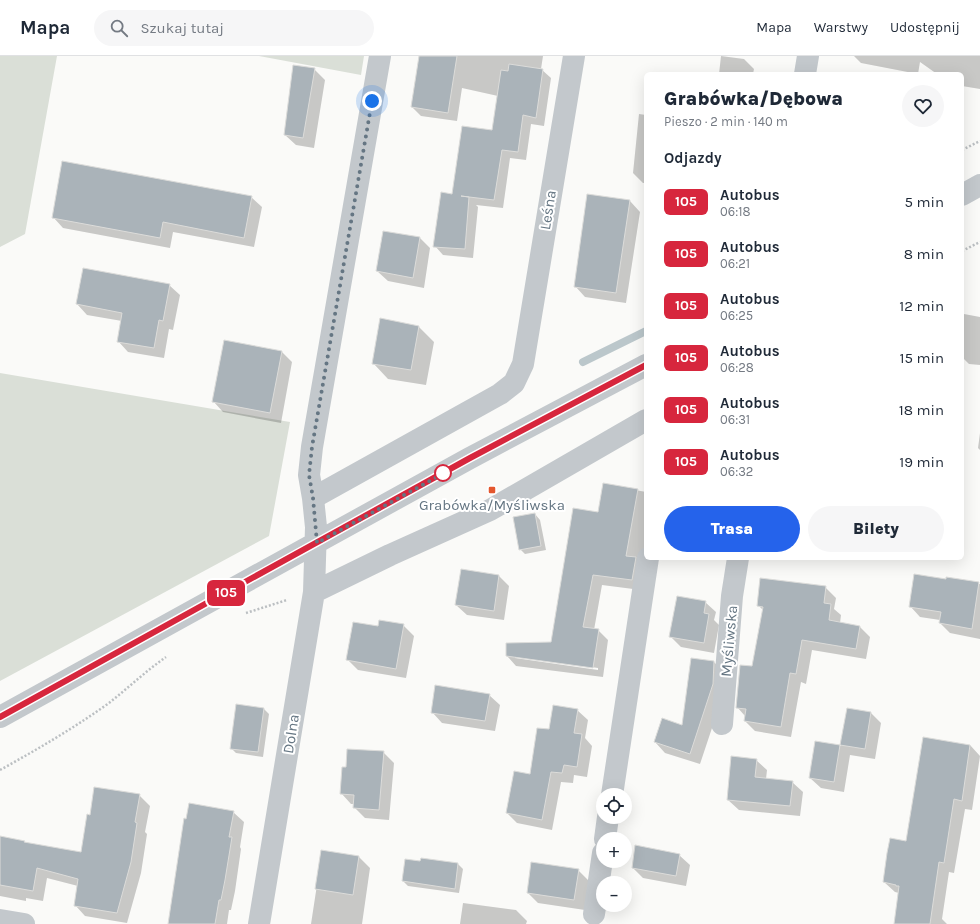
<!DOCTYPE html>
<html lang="pl">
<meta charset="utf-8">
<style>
body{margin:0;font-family:Karla,sans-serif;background:#f6f6f7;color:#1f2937;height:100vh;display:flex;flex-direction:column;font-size:15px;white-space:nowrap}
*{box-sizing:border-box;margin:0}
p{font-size:13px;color:#747a83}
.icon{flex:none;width:22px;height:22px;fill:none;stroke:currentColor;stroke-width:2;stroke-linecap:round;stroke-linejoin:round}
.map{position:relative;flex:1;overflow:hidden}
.side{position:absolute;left:644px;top:16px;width:320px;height:488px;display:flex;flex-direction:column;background:#fff;border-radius:6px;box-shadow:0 4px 16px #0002}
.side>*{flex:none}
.badge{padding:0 8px;border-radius:6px;font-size:14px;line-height:26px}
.buttons{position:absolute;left:596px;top:732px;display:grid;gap:8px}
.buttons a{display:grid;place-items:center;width:36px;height:36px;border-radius:50%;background:#fff;box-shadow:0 4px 16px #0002;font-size:20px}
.you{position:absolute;width:20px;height:20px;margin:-10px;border:3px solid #fff;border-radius:50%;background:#1a73e8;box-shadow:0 0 0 6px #1a73e833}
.map>.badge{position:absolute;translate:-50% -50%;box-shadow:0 0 0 2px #fff}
h2{padding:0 20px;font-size:15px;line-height:36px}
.round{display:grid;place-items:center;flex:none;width:42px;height:42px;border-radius:21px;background:#f6f6f7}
.head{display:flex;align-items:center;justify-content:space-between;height:68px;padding:0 20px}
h1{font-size:19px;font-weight:800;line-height:30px}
.button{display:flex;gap:8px;margin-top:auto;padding:8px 20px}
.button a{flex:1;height:46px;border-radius:24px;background:#2563eb;color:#fff;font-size:16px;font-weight:800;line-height:46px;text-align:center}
.button a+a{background:#f6f6f7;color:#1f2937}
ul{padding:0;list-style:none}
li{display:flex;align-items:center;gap:12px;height:52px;padding:0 20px}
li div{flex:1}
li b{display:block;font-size:15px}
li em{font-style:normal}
li .badge{min-width:44px;font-weight:700;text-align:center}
header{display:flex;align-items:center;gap:24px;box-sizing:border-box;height:56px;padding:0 20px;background:#fff;border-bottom:1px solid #e0e1e3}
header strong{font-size:19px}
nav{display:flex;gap:22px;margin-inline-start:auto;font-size:14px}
.search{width:280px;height:36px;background:#f6f6f7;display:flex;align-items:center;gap:10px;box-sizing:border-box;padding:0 14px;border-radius:22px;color:#747a83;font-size:15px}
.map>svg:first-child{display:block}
.green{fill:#dadfd7}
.shadow{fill:#0003;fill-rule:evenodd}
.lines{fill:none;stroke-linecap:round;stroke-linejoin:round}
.stream{stroke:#bbc7cb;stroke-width:8}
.building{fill:#aab3b9;stroke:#dcdcda}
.path{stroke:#bbbfc2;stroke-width:2.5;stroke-dasharray:2 2;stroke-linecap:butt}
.minor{stroke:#c3c8cc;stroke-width:22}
.line-casing{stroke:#fff;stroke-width:9}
.line{stroke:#d7263d;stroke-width:6}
.walk{stroke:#657683;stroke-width:4;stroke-dasharray:0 7.2}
.stop-dot{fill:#fff;stroke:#d7263d;stroke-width:2}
.poi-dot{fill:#e4572e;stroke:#fff;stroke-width:1.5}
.labels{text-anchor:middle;stroke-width:4;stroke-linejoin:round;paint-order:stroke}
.street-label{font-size:15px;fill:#657683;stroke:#fff}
.poi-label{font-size:15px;fill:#657683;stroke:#fff}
</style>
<header>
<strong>Mapa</strong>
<div class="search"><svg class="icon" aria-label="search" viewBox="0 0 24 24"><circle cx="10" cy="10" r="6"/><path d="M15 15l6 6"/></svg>Szukaj tutaj</div>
<nav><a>Mapa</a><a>Warstwy</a><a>Udostępnij</a></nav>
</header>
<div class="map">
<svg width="980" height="868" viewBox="0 0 980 868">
<rect width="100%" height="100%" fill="#fafaf8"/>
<path class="green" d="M0,0h57l-32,178 -25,13z
M259,0h105l-3,19z
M0,317l290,49 -21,114 -269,145z"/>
<path class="shadow" d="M420,0h123l-2,13 10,9 -7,48 -13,-2 -5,36 -16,-2 -7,50 -27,-3 2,2 -5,51 -30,-3 -8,-9 18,-51 40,-63 5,-36 -36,-8 -5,33 -36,-5 -9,-9z
M721,0l23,3 10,10 -1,5h-34z
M854,0h126v33l-18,-3v-12h-25l-17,-12 -2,12 -57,-11z
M314,13l11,11 -11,68 -18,-3 -11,-10z
M639,58l7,1v68h-3l-10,-10z
M251,141l11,10 -8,40 -81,-15 -3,16 -107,-20 -10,-11z
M630,145l10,11 -14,91 -41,-6 -10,-11z
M420,182l10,10 -6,40 -36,-7 -11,-10z
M169,229l11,10 -7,35 -4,-1 -5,29 -36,-6 -10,-11 4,-20 -35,-6 -10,-11z
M964,258l16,3v48l-11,-1 -7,-7v-28z
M419,271l15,15 -8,43 -38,-6 -15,-16z
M282,296l10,10 -11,61 -58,-11 -10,-11z
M980,377v17l-2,-2z
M604,428l42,8v66l-5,32 -39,-5 -8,45h4l10,10 -5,37 -87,-11 -9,-10 45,-13 47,-130zM515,600l83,12v2l-83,-12z
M535,458l5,6 6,30 -21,4 -5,-5z
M462,514l37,6 10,10 -5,34 -37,-5 -11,-10z
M947,524l33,4v55l-30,-6 -10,-10v-3l-20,-3 -10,-11z
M825,531l11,11 -2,11 7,6 -1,8 20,4 10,10 -4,22 -54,-9 -6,34 -5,-2 -10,55 -36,-6 -10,-10v-5l-8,-9 16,-40 10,-57 -5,-5z
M705,546l11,10 -2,8 5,5 -5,28 -33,-6 -10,-10z
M403,569l11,11 -8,42 -48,-8 -11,-11 31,-32z
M714,606l10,11 -1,22 -23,69 -35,-11 -10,-11 28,-16z
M489,639l11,10 -5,26 -53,-8 -10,-11z
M264,653l5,5 -6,43 -27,-4 -5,-5z
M847,653l24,4 10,10 -6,36 -25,-4 -6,37 -23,-4 -11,-10 6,-36 25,4z
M577,654l11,10 -3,18 7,8 -5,31 -13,-2 -1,8 -12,-1 -9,48 -35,-7 -10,-10 23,-38 20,-45z
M970,689l10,11 -8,54 -7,-1 -11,64 -5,-1 -7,47 5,5h-52l4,-31 -4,-1 -11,-10z
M383,696l11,11 -5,57 -24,-2 -10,-10v-4h-4l-10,-11 6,-25z
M756,704l11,10 -1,9 26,3 11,10 -3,24 -61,-6 -11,-10z
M139,739l11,11 -5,26 2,2 -6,39 -14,50 -42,-7 -10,-11 3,-19 -31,-8 -4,23 -17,-3v3l-26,-5v-59l24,5 2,2 56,10 8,-38z
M233,756l11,10 -4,25 1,2 -6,42 -4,19h-2l-2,14h-55l15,-104z
M322,796l37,5 11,11 -8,56h2h-53z
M679,799l11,10 -4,21 -43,-8 -10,-10z
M458,808l5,5 -4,24 -51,-7 -5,-5z
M578,814l11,11 -4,29 -47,-7 -10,-10z
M463,847l53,7 11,11 -1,3h-66z"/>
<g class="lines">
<path class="stream" d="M583,306l63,-31"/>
</g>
<path class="building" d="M419,0h38l-9,57 -37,-6z
M509,8l34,5 -7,49 -13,-3 -5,37 -16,-2 -8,50 -33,-4 8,1 -4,52 -32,-2 8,-55 11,2 10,-68 30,4 9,-60 7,1z
M293,9l22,3 -12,70 -19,-3z
M62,105l190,35 -8,42 -81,-16 -3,16 -108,-20z
M587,138l43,6 -14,93 -42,-6z
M383,175l37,6 -7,41 -37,-7z
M83,212l87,16 -7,37 -4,-1 -5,28 -37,-6 5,-29 -46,-9z
M380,262l39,8 -8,44 -39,-6z
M224,284l58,11 -12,62 -58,-11z
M603,427l35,6 -12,67 10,1 -4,23 -39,-5 -10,52 16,2 -6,39 -87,-12v-13l45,-1 22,-134 25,4z
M535,457l6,33 -22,4 -6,-33z
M461,513l38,6 -5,36 -39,-6z
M914,518l32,5v-2l33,5 -7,47 -33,-6 2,-11 -32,-5z
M760,522l66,8 -2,17 7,1 -2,16 31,6 -4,23 -54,-9 -6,34 -6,-1 -9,54 -37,-6 2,-12 -10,-1 4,-43 12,1 11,-59 -6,-1z
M677,540l29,5 -2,12 5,1 -5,29 -35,-6z
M379,564l25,4 -8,45 -50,-9 7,-38 25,4z
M691,602l23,3 -1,23 -23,70 -36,-12 8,-24 20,7z
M435,629l55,9 -5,27 -54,-8z
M236,648l28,4 -6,44 -28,-3z
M553,649l25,4 -4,24 8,1 -5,33 -13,-2 -2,8 -11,-1 -9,48 -36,-7 8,-42 16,3 7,-46 12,1z
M847,652l24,4 -6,37 -25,-4z
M923,681l47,8 -8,56 -8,-2 -10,64 -5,-1 -9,62h-36l5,-38h-3v-1l-13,-3 4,-29 3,-15 16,3z
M815,685l25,4 -6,37 -25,-4z
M347,693l37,2 -5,59 -26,-2 1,-13 -14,-1 2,-27h4z
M731,700l26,3 -2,18 38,4 -3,25 -63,-6z
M94,731l46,7 -5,28 2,1 -6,39 -14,51 -43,-7 4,-27 -41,-11 -4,23 -33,-6v-49l25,5 -1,1 57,10 6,-38 3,1z
M189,747l45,8 -5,26h3l-7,43 -4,20h-2l-4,24h-47l16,-106 2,1z
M635,789l45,9 -4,22 -44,-8z
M321,794l38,6 -6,39 -38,-6z
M421,802l37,5 -3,26 -53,-8 3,-22 15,2z
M531,806l48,7 -5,31 -47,-7z"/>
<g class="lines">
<path class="path" d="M962,94l18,-9
M962,195l18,-9
M246,557l41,-13
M0,714c38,-21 74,-42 109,-67 19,-15 37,-32 57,-46"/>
<path class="minor" d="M805,18l3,-18
M962,139l18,-10
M313,442l187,-104 14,-11 9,-19 51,-308
M314,536l76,-37 100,-45 156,-90
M0,661l470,-259 176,-93
M722,668l10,-128 6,-38
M612,739l36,-237
M605,783l3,-22
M594,858l9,-61
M0,864l24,4
M259,868l55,-332 2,-65 -3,-29 -4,-23 3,-28 68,-391"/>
</g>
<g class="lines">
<g class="line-casing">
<path id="line" d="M0,661l470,-259 176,-93"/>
</g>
<use href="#line" class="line"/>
<path class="walk" d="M372,45l-60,346 -3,28 4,23 4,45 129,-71 -3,1"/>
</g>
<circle class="stop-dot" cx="443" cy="417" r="8"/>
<rect class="poi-dot" x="488" y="430" width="8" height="8" rx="2"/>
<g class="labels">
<g class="street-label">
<text transform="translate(548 154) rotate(-81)" y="5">Leśna</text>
<text transform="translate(729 585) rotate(-85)" y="5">Myśliwska</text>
<text transform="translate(291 678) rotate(-81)" y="5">Dolna</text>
</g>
<g class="poi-label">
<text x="492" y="454">Grabówka/Myśliwska</text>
</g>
</g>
</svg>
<div class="buttons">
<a><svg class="icon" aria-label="locate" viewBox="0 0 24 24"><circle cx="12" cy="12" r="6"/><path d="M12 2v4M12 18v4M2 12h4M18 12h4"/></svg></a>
<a>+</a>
<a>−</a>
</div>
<div class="you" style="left:372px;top:45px"></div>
<b class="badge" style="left:226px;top:537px;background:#d7263d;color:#fff">105</b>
<section class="side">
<div class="head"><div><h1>Grabówka/Dębowa</h1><p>Pieszo · 2 min · 140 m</p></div><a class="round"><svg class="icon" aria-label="heart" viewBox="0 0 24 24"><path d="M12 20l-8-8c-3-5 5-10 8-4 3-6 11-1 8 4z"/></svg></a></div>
<h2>Odjazdy</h2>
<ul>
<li><span class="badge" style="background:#d7263d;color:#fff">105</span><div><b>Autobus</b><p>06:18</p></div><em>5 min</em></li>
<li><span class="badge" style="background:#d7263d;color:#fff">105</span><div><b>Autobus</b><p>06:21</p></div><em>8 min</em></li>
<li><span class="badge" style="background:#d7263d;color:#fff">105</span><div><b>Autobus</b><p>06:25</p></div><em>12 min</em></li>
<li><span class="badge" style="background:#d7263d;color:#fff">105</span><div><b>Autobus</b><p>06:28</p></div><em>15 min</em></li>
<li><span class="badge" style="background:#d7263d;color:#fff">105</span><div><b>Autobus</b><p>06:31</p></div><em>18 min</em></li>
<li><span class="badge" style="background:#d7263d;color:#fff">105</span><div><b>Autobus</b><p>06:32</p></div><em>19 min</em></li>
</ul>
<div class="button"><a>Trasa</a><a>Bilety</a></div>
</section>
</div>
